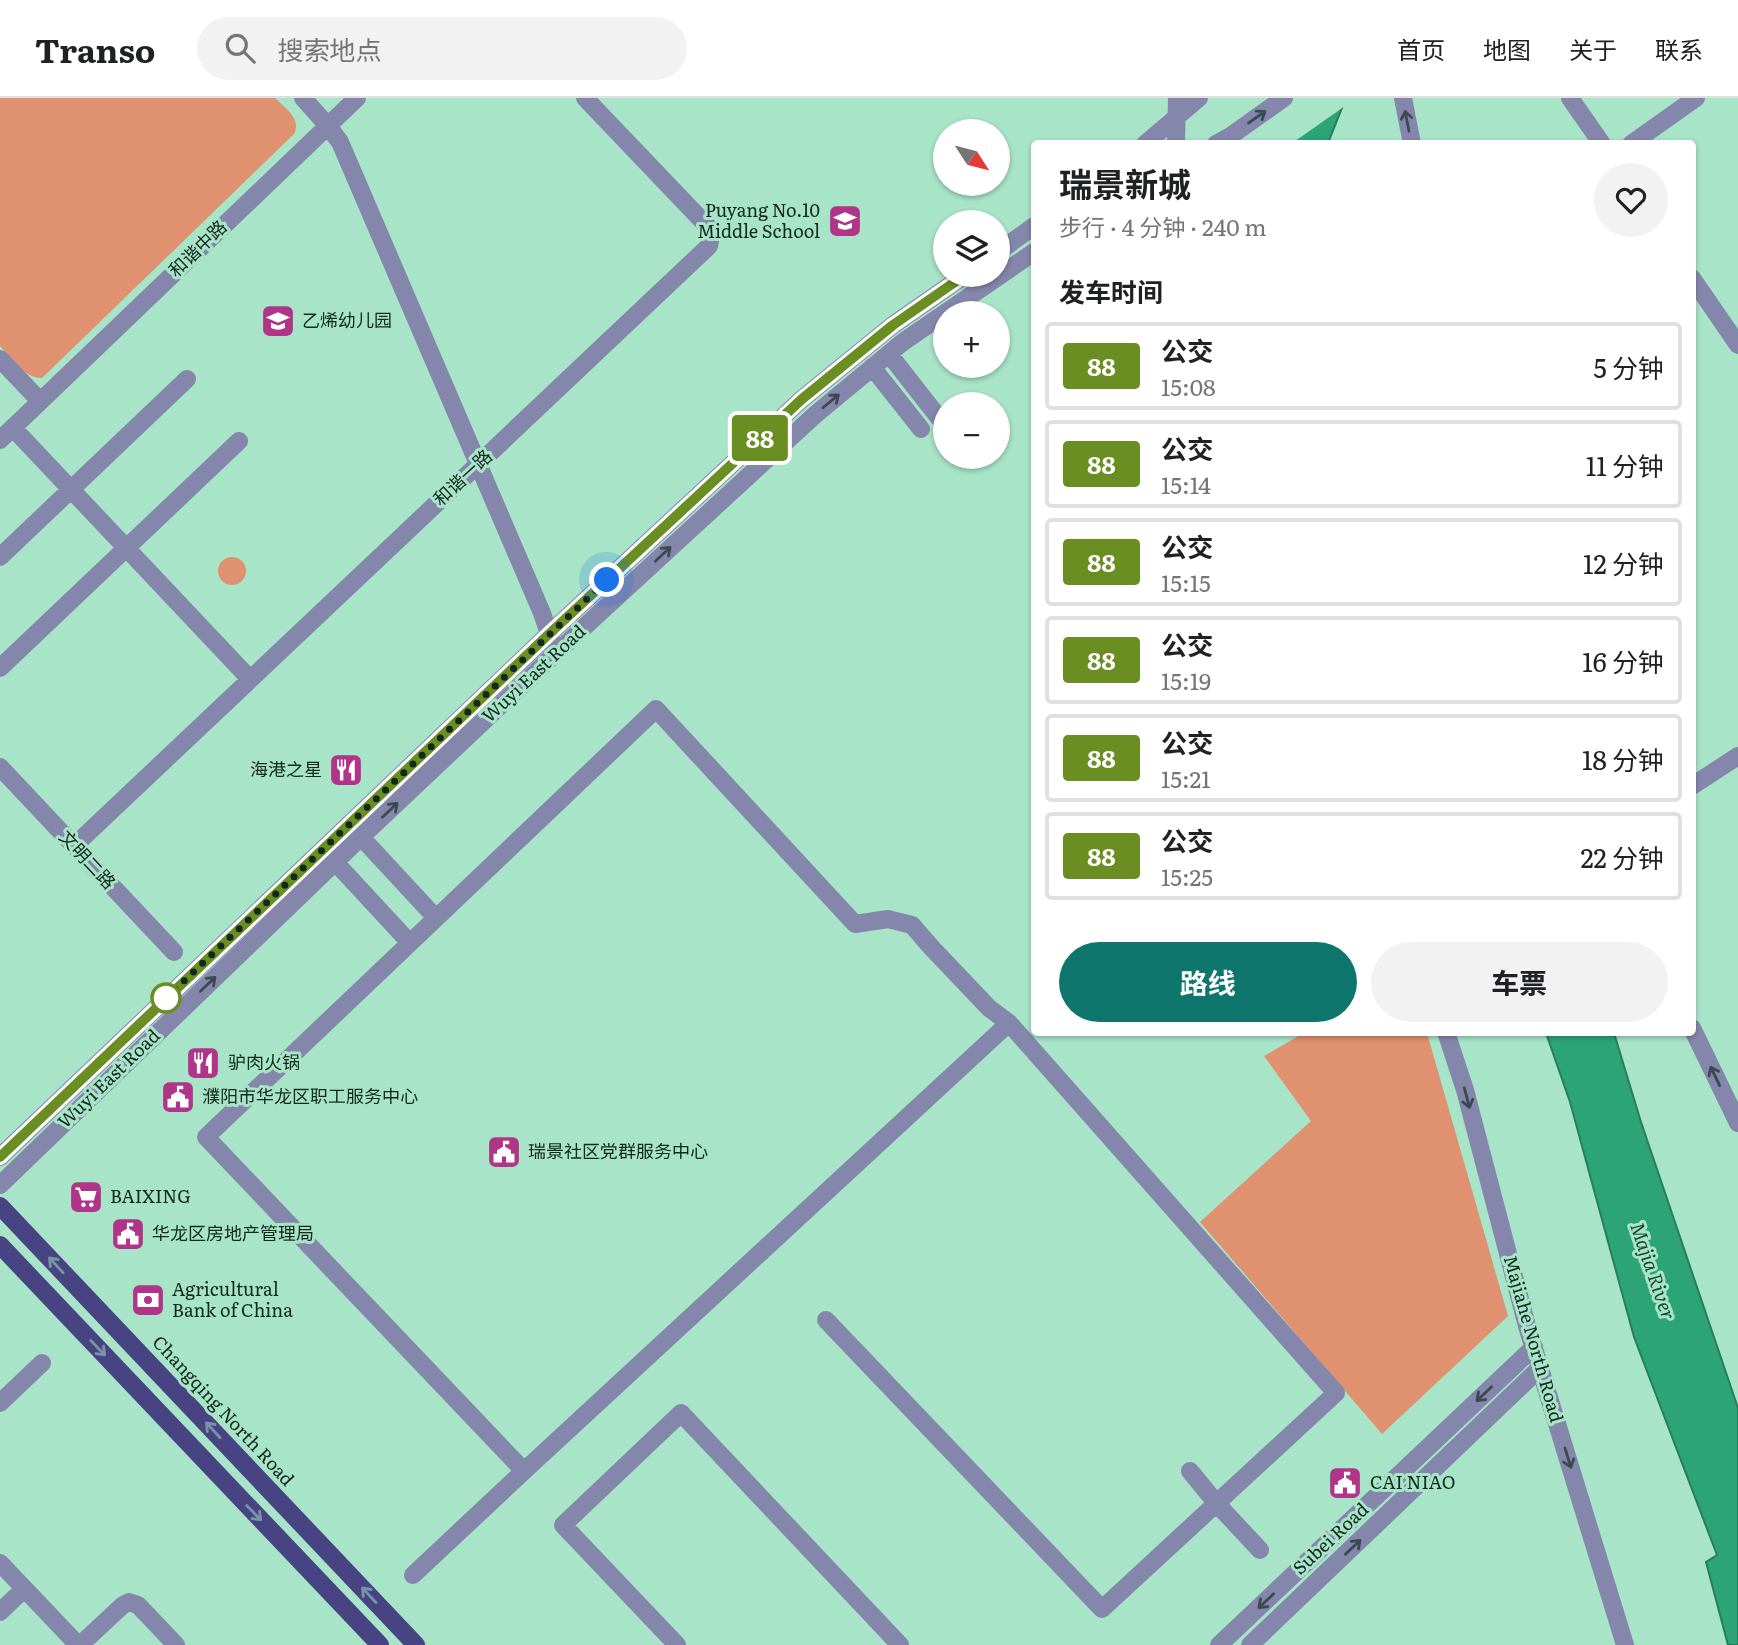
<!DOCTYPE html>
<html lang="zh">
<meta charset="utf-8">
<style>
body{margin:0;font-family:Literata,"Noto Sans SC",serif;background:#f2f2f2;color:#202124;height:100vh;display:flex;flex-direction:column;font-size:26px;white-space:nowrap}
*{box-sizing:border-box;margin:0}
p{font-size:23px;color:#757577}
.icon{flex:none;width:38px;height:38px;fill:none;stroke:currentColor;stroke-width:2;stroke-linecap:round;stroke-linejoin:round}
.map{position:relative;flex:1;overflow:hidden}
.side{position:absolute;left:1031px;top:42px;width:665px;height:896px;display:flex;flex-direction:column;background:#fff;border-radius:7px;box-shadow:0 2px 5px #0004}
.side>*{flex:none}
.badge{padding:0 14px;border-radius:5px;font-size:24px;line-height:46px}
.needle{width:46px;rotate:126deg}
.controls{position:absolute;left:933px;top:21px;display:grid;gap:14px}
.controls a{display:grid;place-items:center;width:77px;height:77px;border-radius:50%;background:#fff;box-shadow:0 2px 5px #0004;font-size:35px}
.you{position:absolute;width:35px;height:35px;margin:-18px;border:5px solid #fff;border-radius:50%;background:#1a73e8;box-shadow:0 0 0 10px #1a73e833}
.map>.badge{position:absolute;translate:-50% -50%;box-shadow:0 0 0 4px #fff}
h2{padding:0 28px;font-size:26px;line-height:63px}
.round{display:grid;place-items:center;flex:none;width:74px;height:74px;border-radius:37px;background:#f2f2f2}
.head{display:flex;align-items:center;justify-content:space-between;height:119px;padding:0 28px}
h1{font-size:33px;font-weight:700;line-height:52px}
.action{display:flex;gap:14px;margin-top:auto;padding:14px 28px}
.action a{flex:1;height:80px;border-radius:42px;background:#0f766e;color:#fff;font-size:28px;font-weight:700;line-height:80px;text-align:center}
.action a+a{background:#f2f2f2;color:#202124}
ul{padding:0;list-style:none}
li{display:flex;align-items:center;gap:21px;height:88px;margin:0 14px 10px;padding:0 14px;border:4px solid #e0e0e0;border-radius:7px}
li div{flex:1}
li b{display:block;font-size:26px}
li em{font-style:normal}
li .badge{min-width:77px;font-weight:700;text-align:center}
header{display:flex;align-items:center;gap:42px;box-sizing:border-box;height:98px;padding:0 35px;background:#fff;border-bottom:2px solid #e0e0e0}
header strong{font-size:33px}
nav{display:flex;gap:38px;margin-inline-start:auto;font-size:24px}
.search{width:490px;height:63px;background:#f2f2f2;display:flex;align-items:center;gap:18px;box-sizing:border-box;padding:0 24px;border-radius:38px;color:#757577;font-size:26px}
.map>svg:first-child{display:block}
.green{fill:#df9170}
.water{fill:#2da478;stroke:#257f5d;stroke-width:2}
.pier{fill:#a8e4c7}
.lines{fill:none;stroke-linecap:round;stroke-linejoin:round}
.minor{stroke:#8586ab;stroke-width:18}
.major{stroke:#484484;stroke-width:18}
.oneway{stroke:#3a4a50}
.oneway2{stroke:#7894a6}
.line-casing{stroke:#fff;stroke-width:16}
.line{stroke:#6b8e23;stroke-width:10}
.walk{stroke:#11291f;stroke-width:7;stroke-dasharray:0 12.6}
.stop-dot{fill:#fff;stroke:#6b8e23;stroke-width:3.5}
.labels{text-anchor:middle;stroke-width:6;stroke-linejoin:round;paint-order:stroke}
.poi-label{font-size:18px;fill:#11291f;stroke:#a8e4c7;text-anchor:start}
.street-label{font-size:18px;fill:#11291f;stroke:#a8e4c7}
.water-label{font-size:19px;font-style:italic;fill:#144431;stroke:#a8e4c7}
</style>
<header>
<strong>Transo</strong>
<div class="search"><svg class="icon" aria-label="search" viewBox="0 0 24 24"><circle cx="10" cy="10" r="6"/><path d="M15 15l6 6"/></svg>搜索地点</div>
<nav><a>首页</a><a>地图</a><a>关于</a><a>联系</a></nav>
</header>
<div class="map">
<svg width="1738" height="1547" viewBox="0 0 1738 1547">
<rect width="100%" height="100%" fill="#a8e4c7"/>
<path class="green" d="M0,0h275c10,10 27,21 19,36l-252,244c-17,1 -31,-21 -42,-32z
M218 473a14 14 0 1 1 28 0a14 14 0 1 1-28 0Z
M1304,935h123l81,283 -126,118 -182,-212 111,-101 -47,-65z"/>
<path class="water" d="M1342,10l-14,35 -76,1z
M1546,935h68l27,89 97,286v237h-10l-22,-83 11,-7 -83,-218 -64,-235z"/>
<path class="pier" d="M1251,0h95l-1,8 -54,38h-42z"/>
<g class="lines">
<path class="minor" d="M303,0l25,28 12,16 202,471 10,30
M1403,0l9,46
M1570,0l32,46
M1145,46l54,-46
M1176,46l1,-46
M1216,46l13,-7 55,-39
M1631,46l65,-46
M998,154l36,-26
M1692,180l46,67
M889,256l50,64
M0,261l40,42
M872,269l49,62
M13,330l237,251
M0,342l357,-342
M0,459l187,-178
M0,570l239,-227
M0,669l174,185
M1692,688l46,-30
M361,739l75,81
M74,748l635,-600 3,-15 -127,-133
M335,764l75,81
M1692,930l46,95
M1446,934l19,58 62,236 98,319
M0,1059l549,-523 253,-235 91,-74 72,-50
M0,1087l361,-348 195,-184 260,-239 87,-72 131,-90
M0,1305l42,-40
M524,1373l-318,-334 450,-428 199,215 33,-5 24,6 19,22 58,61 20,15 327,370 -234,216 -276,-289
M1190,1373l27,33 43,46
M0,1465l78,82
M413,1477l111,-104 485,-448
M0,1514l24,-23
M80,1547l43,-40 6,-3 9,3 38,40
M677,1547l-114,-120 118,-112 219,232
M1219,1547l315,-298
M1250,1547l290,-277"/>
<path class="major" d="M0,1108l416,439
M0,1147l380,400"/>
</g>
<defs><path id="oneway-shaft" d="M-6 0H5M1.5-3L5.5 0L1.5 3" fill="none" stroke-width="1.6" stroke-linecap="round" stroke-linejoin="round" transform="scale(1.75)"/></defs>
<g class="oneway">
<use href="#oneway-shaft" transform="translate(1257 19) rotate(-35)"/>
<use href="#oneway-shaft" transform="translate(1407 23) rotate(-101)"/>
<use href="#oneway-shaft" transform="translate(831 303) rotate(-40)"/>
<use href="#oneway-shaft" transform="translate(663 456) rotate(-43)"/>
<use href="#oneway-shaft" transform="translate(390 712) rotate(-43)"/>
<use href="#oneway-shaft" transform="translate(208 886) rotate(-44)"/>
<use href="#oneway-shaft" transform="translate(1715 978) rotate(-116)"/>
<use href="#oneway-shaft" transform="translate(1467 1000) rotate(75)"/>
<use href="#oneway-shaft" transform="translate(1484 1296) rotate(137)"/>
<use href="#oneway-shaft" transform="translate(1568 1360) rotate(73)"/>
<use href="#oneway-shaft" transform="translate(1353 1449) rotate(-44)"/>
<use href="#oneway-shaft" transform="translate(1266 1503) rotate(137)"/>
</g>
<g class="oneway2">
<use href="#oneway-shaft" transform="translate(56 1167) rotate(-133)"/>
<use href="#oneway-shaft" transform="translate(98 1250) rotate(46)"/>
<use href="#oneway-shaft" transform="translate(213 1332) rotate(-133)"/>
<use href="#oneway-shaft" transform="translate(254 1415) rotate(46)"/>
<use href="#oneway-shaft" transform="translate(369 1497) rotate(-133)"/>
</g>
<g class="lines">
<g class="line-casing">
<path id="line" d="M0,1059l549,-523 253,-235 91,-74 72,-50"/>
</g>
<use href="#line" class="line"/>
<path class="walk" d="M166,900l441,-418"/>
</g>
<defs>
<g id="school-square" transform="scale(1.75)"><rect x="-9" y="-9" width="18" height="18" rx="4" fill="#b03588" stroke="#a8e4c7"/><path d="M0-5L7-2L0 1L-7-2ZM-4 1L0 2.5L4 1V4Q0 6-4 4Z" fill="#fff"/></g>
<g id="restaurant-square" transform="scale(1.75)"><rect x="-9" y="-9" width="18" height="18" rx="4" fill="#b03588" stroke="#a8e4c7"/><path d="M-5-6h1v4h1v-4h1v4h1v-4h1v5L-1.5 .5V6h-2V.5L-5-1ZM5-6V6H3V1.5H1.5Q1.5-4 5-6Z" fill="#fff"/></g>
<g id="civic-square" transform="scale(1.75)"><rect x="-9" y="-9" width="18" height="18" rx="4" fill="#b03588" stroke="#a8e4c7"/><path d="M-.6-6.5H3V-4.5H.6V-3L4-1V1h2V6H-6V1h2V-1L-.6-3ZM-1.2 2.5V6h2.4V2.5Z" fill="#fff"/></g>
<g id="supermarket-square" transform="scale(1.75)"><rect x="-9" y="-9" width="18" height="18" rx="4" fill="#b03588" stroke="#a8e4c7"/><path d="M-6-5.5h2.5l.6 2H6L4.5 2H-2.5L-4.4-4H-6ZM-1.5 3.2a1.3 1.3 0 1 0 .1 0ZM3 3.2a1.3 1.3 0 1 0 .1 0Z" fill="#fff"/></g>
<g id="bank-square" transform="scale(1.75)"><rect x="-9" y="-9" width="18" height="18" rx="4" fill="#b03588" stroke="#a8e4c7"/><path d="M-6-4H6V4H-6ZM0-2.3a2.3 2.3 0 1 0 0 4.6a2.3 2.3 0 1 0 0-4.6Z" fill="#fff"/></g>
</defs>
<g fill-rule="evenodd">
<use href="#school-square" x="845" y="123"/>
<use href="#school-square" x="278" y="223"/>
<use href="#restaurant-square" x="346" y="672"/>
<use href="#restaurant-square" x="203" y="965"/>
<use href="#civic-square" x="178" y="999"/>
<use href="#civic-square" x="504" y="1054"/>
<use href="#supermarket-square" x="86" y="1099"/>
<use href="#civic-square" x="128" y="1136"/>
<use href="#bank-square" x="148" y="1202"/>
<use href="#civic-square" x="1345" y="1385"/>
</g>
<circle class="stop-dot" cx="166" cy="900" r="14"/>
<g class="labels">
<g class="poi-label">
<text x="820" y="119" text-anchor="end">Puyang No.10<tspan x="820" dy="21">Middle School</tspan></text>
<text x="302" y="229">乙烯幼儿园</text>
<text x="322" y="678" text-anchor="end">海港之星</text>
<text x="228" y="971">驴肉火锅</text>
<text x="202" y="1005">濮阳市华龙区职工服务中心</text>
<text x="528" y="1060">瑞景社区党群服务中心</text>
<text x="110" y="1105">BAIXING</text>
<text x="152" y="1142">华龙区房地产管理局</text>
<text x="172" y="1198">Agricultural<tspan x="172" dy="21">Bank of China</tspan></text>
<text x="1370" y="1391">CAI NIAO</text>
</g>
<g class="street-label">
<text transform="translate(198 151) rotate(-44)" y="6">和谐中路</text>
<text transform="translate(463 380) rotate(-43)" y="6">和谐一路</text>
<text transform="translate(534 576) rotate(-43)" y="6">Wuyi East Road</text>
<text transform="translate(87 762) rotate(47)" y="6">文明二路</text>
<text transform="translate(109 981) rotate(-44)" y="6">Wuyi East Road</text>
<text transform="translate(1533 1241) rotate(74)" y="6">Majiahe North Road</text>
<text transform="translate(223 1313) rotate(47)" y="6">Changqing North Road</text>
<text transform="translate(1331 1441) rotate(-43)" y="6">Subei Road</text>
</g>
<g class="water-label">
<text transform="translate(1653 1173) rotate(71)" y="7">Majia River</text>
</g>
</g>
</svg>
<div class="controls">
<a><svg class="needle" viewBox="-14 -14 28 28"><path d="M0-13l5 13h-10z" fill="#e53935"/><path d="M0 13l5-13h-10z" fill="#757577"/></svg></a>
<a><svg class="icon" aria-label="layers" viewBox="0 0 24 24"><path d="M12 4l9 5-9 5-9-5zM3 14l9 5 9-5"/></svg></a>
<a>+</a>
<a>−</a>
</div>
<div class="you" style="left:607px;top:482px"></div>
<b class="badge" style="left:760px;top:340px;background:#6b8e23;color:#fff">88</b>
<section class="side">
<div class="head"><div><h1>瑞景新城</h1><p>步行 · 4 分钟 · 240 m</p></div><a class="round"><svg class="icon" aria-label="heart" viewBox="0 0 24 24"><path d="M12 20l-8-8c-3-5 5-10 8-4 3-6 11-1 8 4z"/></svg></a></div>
<h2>发车时间</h2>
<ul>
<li><span class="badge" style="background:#6b8e23;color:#fff">88</span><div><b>公交</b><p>15:08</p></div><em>5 分钟</em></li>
<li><span class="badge" style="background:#6b8e23;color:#fff">88</span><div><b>公交</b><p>15:14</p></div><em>11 分钟</em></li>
<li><span class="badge" style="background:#6b8e23;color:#fff">88</span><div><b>公交</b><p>15:15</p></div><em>12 分钟</em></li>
<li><span class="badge" style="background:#6b8e23;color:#fff">88</span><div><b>公交</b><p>15:19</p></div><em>16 分钟</em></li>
<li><span class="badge" style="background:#6b8e23;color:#fff">88</span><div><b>公交</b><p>15:21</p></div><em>18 分钟</em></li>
<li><span class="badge" style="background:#6b8e23;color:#fff">88</span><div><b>公交</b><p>15:25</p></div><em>22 分钟</em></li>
</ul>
<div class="action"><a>路线</a><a>车票</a></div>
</section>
</div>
